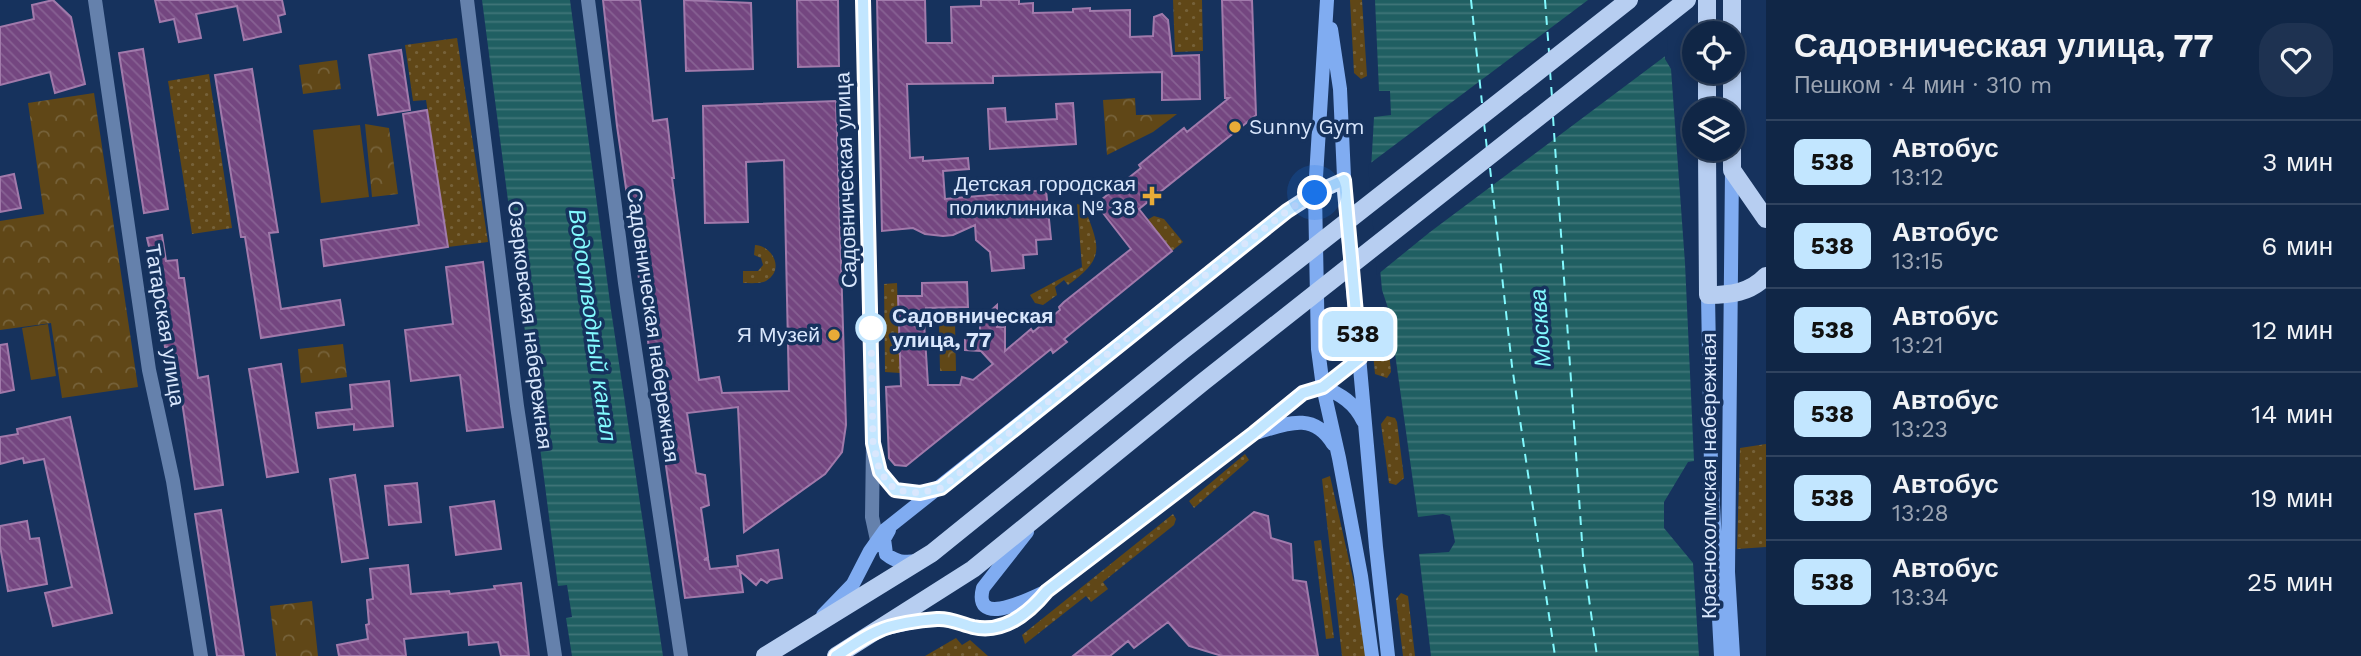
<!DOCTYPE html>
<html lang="ru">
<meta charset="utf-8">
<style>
body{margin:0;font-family:"Work Sans",sans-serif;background:#1e3251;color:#f1f3f6;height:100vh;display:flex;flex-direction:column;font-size:26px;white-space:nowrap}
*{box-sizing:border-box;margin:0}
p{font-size:23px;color:#9ca5b3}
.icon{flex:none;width:38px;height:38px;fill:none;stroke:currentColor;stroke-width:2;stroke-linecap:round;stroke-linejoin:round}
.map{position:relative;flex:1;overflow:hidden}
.side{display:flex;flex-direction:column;background:#102646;width:595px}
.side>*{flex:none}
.badge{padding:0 14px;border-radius:10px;font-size:24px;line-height:46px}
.tools{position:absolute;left:1682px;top:21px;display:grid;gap:14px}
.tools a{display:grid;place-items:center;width:63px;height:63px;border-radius:50%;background:#102646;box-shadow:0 4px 10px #0003,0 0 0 2px #30435f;font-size:35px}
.you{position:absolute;width:35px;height:35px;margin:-18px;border:5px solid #fff;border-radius:50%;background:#1a73e8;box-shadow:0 0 0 10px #1a73e833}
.map>.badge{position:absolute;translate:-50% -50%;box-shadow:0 0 0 4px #fff}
.round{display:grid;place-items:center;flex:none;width:74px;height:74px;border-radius:28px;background:#1e3251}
.summary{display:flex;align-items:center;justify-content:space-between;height:119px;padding:0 28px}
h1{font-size:33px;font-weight:700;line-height:52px}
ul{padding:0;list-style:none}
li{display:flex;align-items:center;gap:21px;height:84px;padding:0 28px;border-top:2px solid #30435f}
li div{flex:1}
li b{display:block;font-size:26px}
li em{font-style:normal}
li .badge{min-width:77px;font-weight:700;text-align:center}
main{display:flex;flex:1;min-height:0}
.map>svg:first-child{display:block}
.grass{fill:url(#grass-dots)}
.park{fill:url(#park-crowns)}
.pitch{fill:#604717}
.water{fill:url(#water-rules)}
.pier{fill:#16325d}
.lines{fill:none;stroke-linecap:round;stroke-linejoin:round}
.ferry{stroke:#82f9fe;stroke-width:2;stroke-dasharray:9 7;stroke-linecap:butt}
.building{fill:url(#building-back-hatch);stroke:#a17aab;stroke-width:2}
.minor{stroke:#6581ac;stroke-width:14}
.tertiary{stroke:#6581ac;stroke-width:14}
.secondary{stroke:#80acf1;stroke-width:14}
.primary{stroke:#b7cef1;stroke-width:18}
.line-casing{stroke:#fff;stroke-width:16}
.line{stroke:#c2e6ff;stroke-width:10}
.walk{stroke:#d9e7fd;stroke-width:7;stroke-dasharray:0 12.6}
.poi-dot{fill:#e8ab37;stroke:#16325d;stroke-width:2.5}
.stop-dot{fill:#fff;stroke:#c2e6ff;stroke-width:3.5}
.labels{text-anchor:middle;stroke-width:7;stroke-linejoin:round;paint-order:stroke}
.poi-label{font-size:21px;fill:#d9e7fd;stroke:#16325d;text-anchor:end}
.street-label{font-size:21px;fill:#d9e7fd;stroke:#16325d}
.stop-label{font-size:21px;font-weight:bold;fill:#d9e7fd;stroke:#16325d;text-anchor:start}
.water-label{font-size:23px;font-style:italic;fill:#82f9fe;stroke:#16325d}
</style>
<main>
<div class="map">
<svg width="1766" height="656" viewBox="0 0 1766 656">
<defs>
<pattern id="grass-dots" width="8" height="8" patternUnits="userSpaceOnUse" patternTransform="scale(1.75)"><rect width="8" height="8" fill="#604717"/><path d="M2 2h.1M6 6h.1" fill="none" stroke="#76623a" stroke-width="1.8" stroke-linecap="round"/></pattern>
<pattern id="park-crowns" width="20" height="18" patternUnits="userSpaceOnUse" patternTransform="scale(1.75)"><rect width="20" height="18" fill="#604717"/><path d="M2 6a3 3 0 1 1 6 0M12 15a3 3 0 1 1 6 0" fill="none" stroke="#76623a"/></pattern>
<pattern id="water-rules" width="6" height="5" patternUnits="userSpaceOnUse" patternTransform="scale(1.75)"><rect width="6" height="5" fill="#205f62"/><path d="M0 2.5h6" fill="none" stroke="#407679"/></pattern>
<pattern id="building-back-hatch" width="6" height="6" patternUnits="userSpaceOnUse" patternTransform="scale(1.75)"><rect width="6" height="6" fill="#744680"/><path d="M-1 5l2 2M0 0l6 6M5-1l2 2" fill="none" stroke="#876193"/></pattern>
</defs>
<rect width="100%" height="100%" fill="#16325d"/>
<path class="grass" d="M1173,0h29l1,51 -28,1z
M1350,0h12l5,76 -6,3 -7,-6z
M457,38l31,204 -40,5 -22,-147 -13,1 -8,-56z
M209,74l23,154 -40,6 -24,-153z
M1077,204l7,2c15,41 23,51 -16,79l-4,-5 -9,7 2,8 -14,10 -8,-2 -5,-8 52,-28z
M1154,216l10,3 19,23 -11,9 -25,-31z
M755,245c18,1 30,25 11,36 -7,3 -16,2 -23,2v-12h15l5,-6 -2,-7 -7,-3z
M897,283l3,90 -15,-1 -1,-88z
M1380,326l7,5 4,41 -4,6 -12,-4 -4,-42 1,-3z
M1387,416l8,2 2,4 7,56 -8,7 -7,-2 -8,-59z
M1766,444v103l-29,2 3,-101z
M1245,454l4,6 -55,48 -5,-7z
M1330,476l25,111 11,69h-24l-20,-177z
M1173,514l3,5 -2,6 -71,57 5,7 -17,13 -5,-6 -61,48 -3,-9z
M1321,540l13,98 -8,1 -12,-98z
M1401,593l7,3 7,60h-12l-7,-57z
M956,638l6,7 8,-5 18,16h-63z"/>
<path class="park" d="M337,60l4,29 -38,5 -4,-29z
M94,93l44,294 -76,11 -11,-75 -51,7v-109l44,-7 -16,-111z
M1135,98l1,17 41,-1 -24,18 -46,23 -4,-55z
M365,124l24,4 9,66 -26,3z
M955,323l1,48h-16l-1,-48z
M343,344l4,33 -46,6 -3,-34z
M312,601l6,55h-42l-6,-50z"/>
<path class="pitch" d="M360,125l9,72 -48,6 -8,-73z
M48,324l8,52 -25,4 -9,-52z"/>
<path class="water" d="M482,0h88l41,310 52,346h-91l-6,-38 6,-1 -5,-32 -9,1z
M1375,0h286l4,59 6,10 14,194 9,198 -6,1 -24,40v26l29,35 6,93h-268l-12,-102 30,-2 6,-10 -5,-26 -7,-2 -25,3 -29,-206 -7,-21 -11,-120 3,-53 17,-2 -1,-24h-11z"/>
<path class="pier" d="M1588,0h77l3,54 -238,178 -53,43 -9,-110z"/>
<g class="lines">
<path class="ferry" d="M1471,0l11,103
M1545,0l4,52
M1550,71l2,26
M1553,117l30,439 14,100
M1484,123l3,26
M1490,168l22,198 43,290"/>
</g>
<path class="building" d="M53,0l18,17 14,67 -30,9 -5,-21 -50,13v-58l34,-8 -2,-14z
M155,0h127l3,14 -7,2 3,16 -37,8 -7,-34 -41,8 5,24 -22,4 -5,-23 -14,3z
M603,0h37l13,121 14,-2 7,59h-2l27,202 20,-3 3,16 67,-2 -5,-231 -38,2 2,60 -43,1 -2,-117 133,-5 10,324 -4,27 -17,22 -81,58 -6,-125 -51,6 9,60 9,2 4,30 -8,3 7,49 -4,3 4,-1 2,10 28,-3 -1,-10 41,-6 4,28 -12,2 -3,3 -6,-4 -5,6 -16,-14 3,21 -58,6 -68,-472z
M684,0l67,3 2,66 -67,2z
M797,0h41l1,66 -41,1z
M877,0h48l1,43h26l-1,-36 30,-1v-6h38v4l14,-1v10l40,-1v-3l17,-1v3l40,-1v27l23,-1 1,-19 8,-3 6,6 4,36 27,-1 1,44 -38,1v-28l-169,4v7l-86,1 3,74 13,-1v4l45,-3 1,11 -26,2 2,28 101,-9 5,49 -15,1 1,14 -14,1 1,13 -32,3 -2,-19 -14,-12 -1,-15 -22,10 -10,1 -18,-2 -12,-6 -31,3z
M1222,0h30l4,115 -117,94 33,42 -108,88 3,3 -14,11 -2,-4 -145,117 -11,-1 -6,-7 -3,-71 15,-1 -3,-90h24v-13l45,-1 1,25 -42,1v14h-2l4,63h32l2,-8 11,3 20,-16 -12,-13 -16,-1v-15h15v-20h6l11,-10v22h8v24l26,-22 2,3 27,-22 -1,-3 5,-5 67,-53 -35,-45 45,-36 -2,-3 45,-37 3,4 42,-34h-4z
M143,49l25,160 -24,4 -25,-160z
M401,50l9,60 -32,5 -9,-60z
M252,69l26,163 -9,1 12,76 59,-9 4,25 -83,13 -16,-101h-4l-26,-162z
M1073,103l3,41 -86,5 -2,-40 17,-1 1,14 51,-3 -1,-15z
M427,110l21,137 -124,19 -3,-26 98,-15 -16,-111z
M14,174l7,34 -21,4v-35z
M162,235l4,26 11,-1 2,18h5l14,100 10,-2 15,109 -28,4 -19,-128 -7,1 -2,-15h-2l-13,-96h-2l-3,-13z
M483,262l20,165 -36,4 -7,-56 -49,6 -6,-51 48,-6 -7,-57z
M7,344l7,46 -14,3v-48z
M281,364l17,108 -31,5 -18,-108z
M389,381l4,45 -39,4v-6l-36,4 -2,-15 36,-4 -2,-24z
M70,417l42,196 -59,13 -8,-33 27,-6 -28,-128 -20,4 -1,-5 -23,6v-27l18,-3 -1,-5z
M355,475l13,83 -26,4 -12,-83z
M417,483l4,39 -32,3 -4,-39z
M494,501l7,48 -45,6 -6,-48z
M221,510l15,94 8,52h-27l-22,-142z
M1254,512l14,4 3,22 20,6 2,36 13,2 12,74h-96l-33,-10 -21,-24 -34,26 -6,-7 -18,15h-37z
M27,521l3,18 9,-1 8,46 -39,7 -8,-45v-20z
M408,565l3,29 38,-3 1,3 45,-5 -1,-3 27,-3 8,73h-28l-3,-14 -29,3 -1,-13 -64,7 2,17h-67l-2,-11 31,-6 -2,-14 3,-1 -2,-24 6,-1 -3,-30z"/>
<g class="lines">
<path class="minor" d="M95,0l54,370 24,111 28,175
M863,0l10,443 -1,74 5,23
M876,458l4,14 15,18 25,3 18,-5"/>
<path class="tertiary" d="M467,0l50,406 38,250
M588,0l37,283 56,373"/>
<path class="secondary" d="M1327,0l-12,193 3,156 5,38 16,71 22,118 11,80
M1331,29l9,60 5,110 31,348 12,109
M1732,170l-4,402 5,84
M1708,295l3,172 10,189
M1323,387c17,7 32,16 40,34
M1259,432c29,-9 55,-20 74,12
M889,530l-5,9 2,15c10,8 18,9 31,7
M1027,532l-44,56c-11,42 50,9 64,3l207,-158 48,-40 21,-6 37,-29
M823,615l30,-31 17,-33 15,-21 402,-319 28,-18 29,-13
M883,629c18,-4 37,-10 55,-10 12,0 21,5 32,7 29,8 55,-8 72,-30"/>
<path class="primary" d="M1732,0v110
M1707,33v-33
M1707,72v38
M1707,149l1,146c22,0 42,-2 58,-19
M1732,149v21l34,49
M765,656l167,-103 250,-202 447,-351
M836,656l137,-87 230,-187 484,-382"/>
</g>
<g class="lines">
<g class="line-casing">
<path id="line" d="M836,656c13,-8 27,-19 42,-25 14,-7 43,-11 59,-12 13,-1 24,5 36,8 31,7 56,-14 74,-36l207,-158 49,-40 20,-6 37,-29 -16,-178 -29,13 -28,18 -346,277 -21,5 -25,-3 -15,-18 -7,-29 -10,-443"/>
</g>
<use href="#line" class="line"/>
<path class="walk" d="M871,328l2,115 7,29 15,18 25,3 21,-5 292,-235 54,-42 28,-18"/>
</g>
<g class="poi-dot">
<circle cx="1235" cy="127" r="7"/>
<path d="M1148.5 185.5h7v7h7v7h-7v7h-7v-7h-7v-7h7z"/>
<circle cx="834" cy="335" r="7"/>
</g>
<circle class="stop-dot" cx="871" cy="328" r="14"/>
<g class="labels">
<g class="poi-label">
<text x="1249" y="134" text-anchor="start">Sunny Gym</text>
<text x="1136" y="191">Детская городская<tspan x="1136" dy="24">поликлиника № 38</tspan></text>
<text x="820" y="342">Я Музей</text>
</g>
<g class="street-label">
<text transform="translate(846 180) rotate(-92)" y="7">Садовническая улица</text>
<text transform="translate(165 325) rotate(81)" y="7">Татарская улица</text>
<text transform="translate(530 325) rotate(83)" y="7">Озерковская набережная</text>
<text transform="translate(653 325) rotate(82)" y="7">Садовническая набережная</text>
<text transform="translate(1709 476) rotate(-90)" y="7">Краснохолмская набережная</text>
</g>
<g class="stop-label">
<text x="892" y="323">Садовническая<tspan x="892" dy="24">улица, 77</tspan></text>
</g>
<g class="water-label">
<text transform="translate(593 325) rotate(82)" y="8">Водоотводный канал</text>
<text transform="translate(1540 328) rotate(-94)" y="8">Москва</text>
</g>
</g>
</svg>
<div class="tools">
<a><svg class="icon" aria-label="locate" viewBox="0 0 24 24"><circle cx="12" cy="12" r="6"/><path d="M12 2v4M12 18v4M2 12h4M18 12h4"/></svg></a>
<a><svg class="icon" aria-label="layers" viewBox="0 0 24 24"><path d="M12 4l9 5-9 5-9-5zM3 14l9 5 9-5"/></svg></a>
</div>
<div class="you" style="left:1315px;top:193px"></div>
<b class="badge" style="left:1358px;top:334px;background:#c2e6ff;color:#111">538</b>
</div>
<section class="side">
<div class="summary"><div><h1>Садовническая улица, 77</h1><p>Пешком · 4 мин · 310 m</p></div><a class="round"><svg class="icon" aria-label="heart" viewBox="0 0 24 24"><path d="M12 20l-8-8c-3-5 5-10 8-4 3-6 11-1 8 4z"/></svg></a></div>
<ul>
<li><span class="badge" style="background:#c2e6ff;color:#111">538</span><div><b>Автобус</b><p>13:12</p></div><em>3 мин</em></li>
<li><span class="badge" style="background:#c2e6ff;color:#111">538</span><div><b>Автобус</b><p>13:15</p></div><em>6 мин</em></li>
<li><span class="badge" style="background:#c2e6ff;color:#111">538</span><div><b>Автобус</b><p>13:21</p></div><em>12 мин</em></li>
<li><span class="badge" style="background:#c2e6ff;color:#111">538</span><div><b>Автобус</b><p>13:23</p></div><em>14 мин</em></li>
<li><span class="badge" style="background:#c2e6ff;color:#111">538</span><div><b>Автобус</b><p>13:28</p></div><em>19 мин</em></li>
<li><span class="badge" style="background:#c2e6ff;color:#111">538</span><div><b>Автобус</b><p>13:34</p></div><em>25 мин</em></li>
</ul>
</section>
</main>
